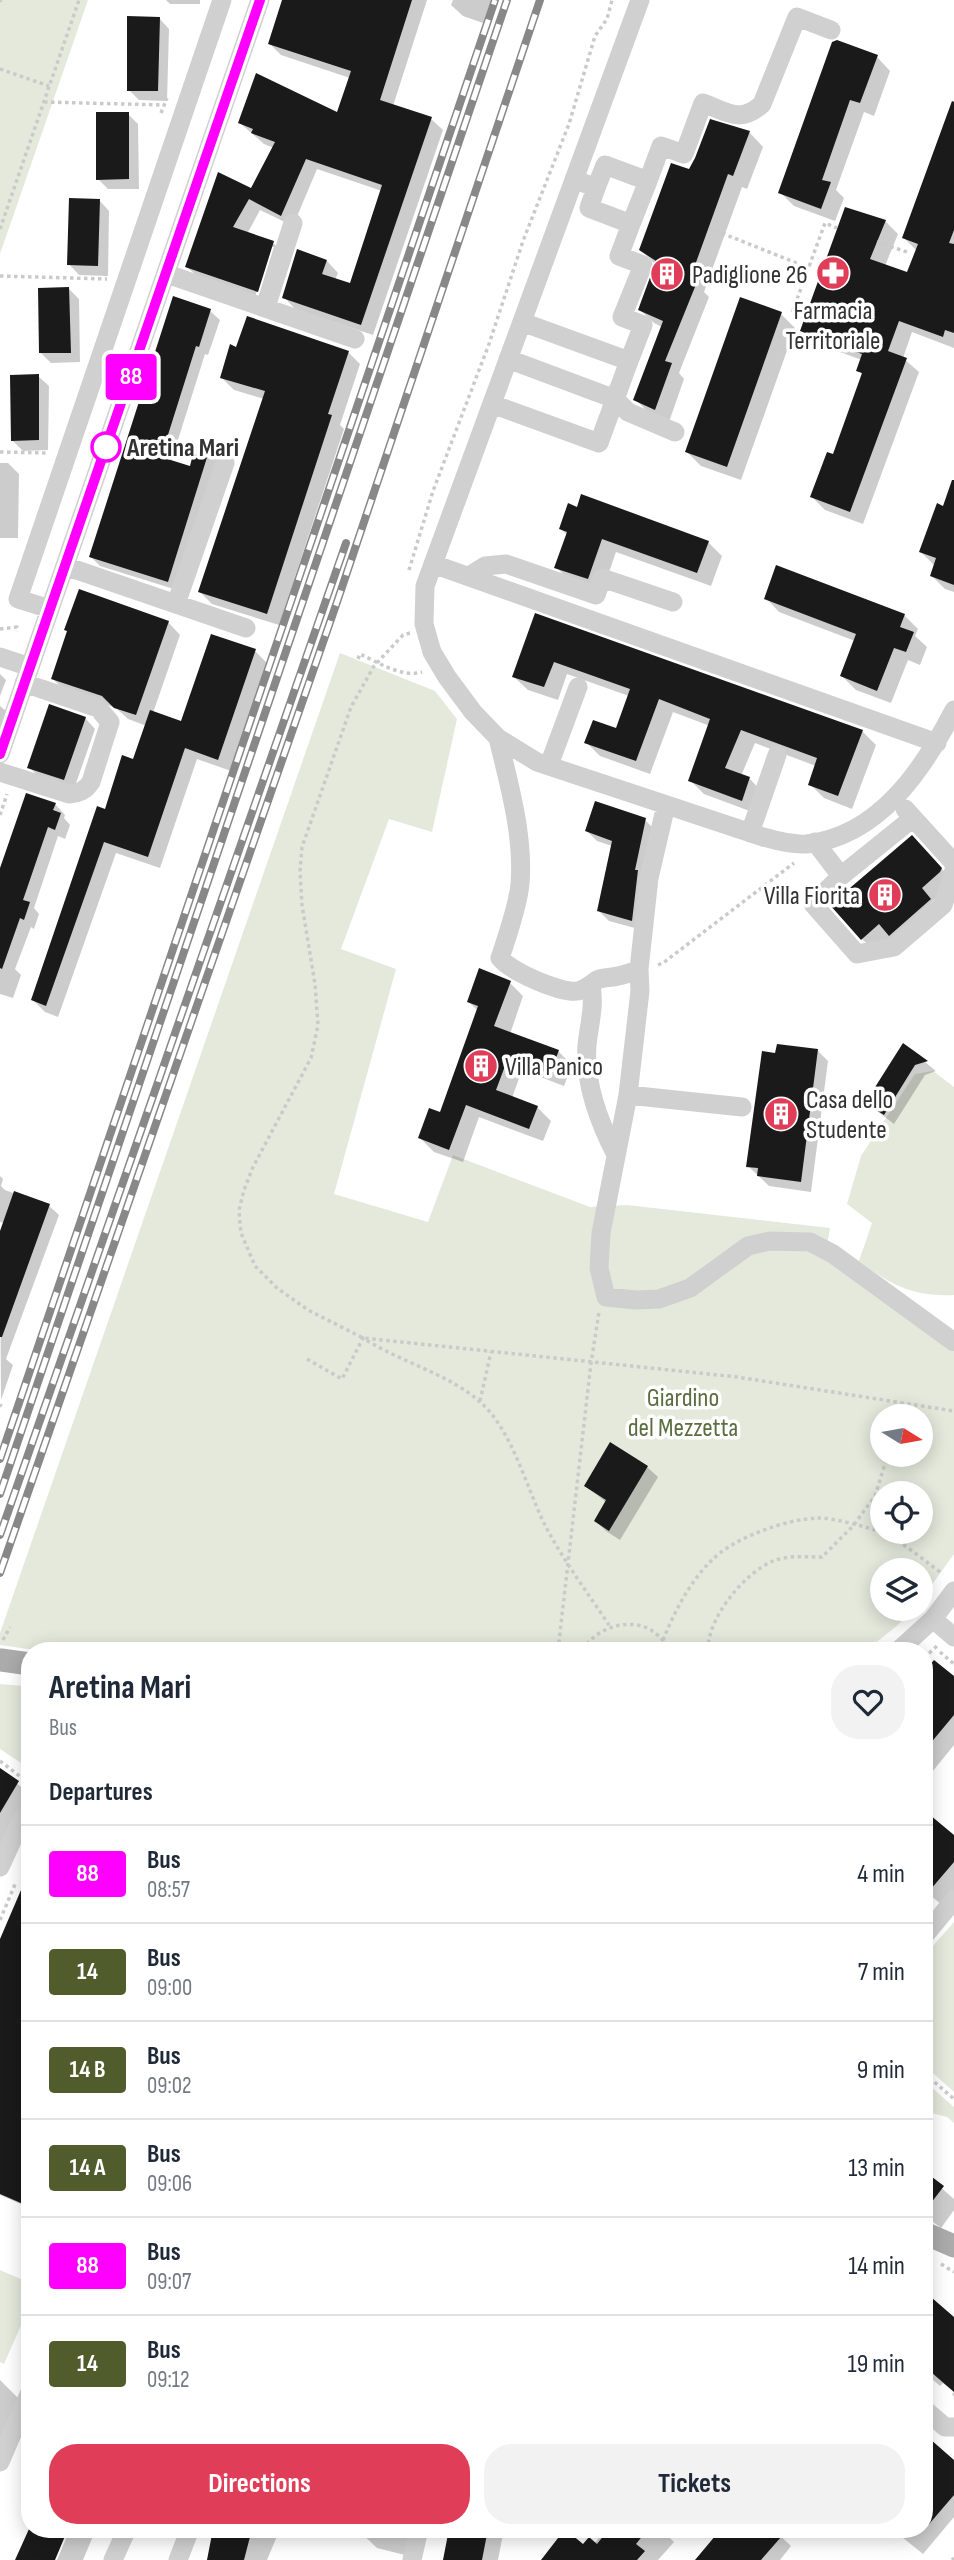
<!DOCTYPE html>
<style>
body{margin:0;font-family:"Sofia Sans Condensed",sans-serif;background:#f2f2f3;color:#1f2937;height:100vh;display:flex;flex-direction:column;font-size:26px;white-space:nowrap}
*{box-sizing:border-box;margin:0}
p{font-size:23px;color:#747a83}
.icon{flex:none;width:38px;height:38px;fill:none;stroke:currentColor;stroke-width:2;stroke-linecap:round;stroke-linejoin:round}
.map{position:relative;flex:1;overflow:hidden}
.details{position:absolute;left:21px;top:1642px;width:912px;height:896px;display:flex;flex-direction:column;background:#fff;border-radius:28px;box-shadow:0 4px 18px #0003}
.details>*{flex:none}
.badge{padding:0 14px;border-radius:5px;font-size:24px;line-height:46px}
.needle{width:46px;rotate:101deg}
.buttons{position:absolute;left:870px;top:1404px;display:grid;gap:14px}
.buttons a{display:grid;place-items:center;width:63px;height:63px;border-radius:50%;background:#fff;box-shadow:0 4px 18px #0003;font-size:35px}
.map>.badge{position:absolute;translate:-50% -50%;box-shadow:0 0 0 4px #fff}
h2{padding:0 28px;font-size:26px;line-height:63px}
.round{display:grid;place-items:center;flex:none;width:74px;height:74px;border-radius:28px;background:#f2f2f3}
.summary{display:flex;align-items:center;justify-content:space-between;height:119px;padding:0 28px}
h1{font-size:33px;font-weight:700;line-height:52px}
.action{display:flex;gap:14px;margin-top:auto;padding:14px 28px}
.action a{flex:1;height:80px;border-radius:28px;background:#e03e58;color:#fff;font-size:28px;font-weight:700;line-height:80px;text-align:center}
.action a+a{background:#f2f2f3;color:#1f2937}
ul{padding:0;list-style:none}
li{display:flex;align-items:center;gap:21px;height:98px;padding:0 28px;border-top:2px solid #e0e1e3}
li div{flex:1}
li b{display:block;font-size:26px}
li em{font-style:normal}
li .badge{min-width:77px;font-weight:700;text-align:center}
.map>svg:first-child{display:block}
.green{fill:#e4e9dc;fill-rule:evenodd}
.shadow{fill:#0003}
.building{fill:#1a1a1a}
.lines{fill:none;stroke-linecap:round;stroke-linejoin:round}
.path{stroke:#cacaca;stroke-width:3.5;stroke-dasharray:3.5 3.5;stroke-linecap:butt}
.minor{stroke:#d0d0d0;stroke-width:19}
.major{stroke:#ababab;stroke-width:23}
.rail-casing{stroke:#888;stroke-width:8}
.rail{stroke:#fff;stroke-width:5;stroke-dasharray:16;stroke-linecap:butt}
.line-casing{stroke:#fff;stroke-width:16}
.line{stroke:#f0f;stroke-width:10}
.stop-dot{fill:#fff;stroke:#f0f;stroke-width:3.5}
.labels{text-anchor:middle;stroke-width:7;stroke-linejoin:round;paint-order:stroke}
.poi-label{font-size:26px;fill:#333;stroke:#fff;text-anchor:start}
.stop-label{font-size:26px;font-weight:bold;fill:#333;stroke:#fff;text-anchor:start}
.park-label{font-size:26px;fill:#5a6e40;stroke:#fff}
</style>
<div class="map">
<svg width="954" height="2560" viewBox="0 0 954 2560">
<rect width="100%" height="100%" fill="#fff"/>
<path class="green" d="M0,0h88l-88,254z
M340,653l95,38 22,28 -25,113 -43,-13 -48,130 55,20 -62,225 94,28 25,-67 137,52 37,-2 203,23 -5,29 129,95v202l-33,46 -1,-30h-38v38h31l-14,16 -32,26h-832l-35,-5v-12zM882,1416h38v38h-38zM882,1493h38v38h-38z
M933,1071l21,16v208c-41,2 -63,-10 -95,-34l13,-38 -25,-19 14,-48 54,-82z
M30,1682v87l-30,-20v-65l24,2z
M954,1922v170l-30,-27v-109z
M924,2081l30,26v16l-7,-6 -23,-6z
M0,2270l30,13v22l-26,59 -4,-2z"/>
<path class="shadow" d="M166,0h34v4h-30z
M284,0h143l-34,106 38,13 12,11 -70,205 -78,-26 -11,-12 43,-36 11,12 -3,7 16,5 31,-94 -65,-22 -24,57 -33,-16 -13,24 26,9 12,11 -15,48 -12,-4 16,-51h-3l-16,50 -56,-19 -12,-11 65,-77 22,-42 -10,-4 -24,-21 98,-8 12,-37 -69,-23 -11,-11z
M453,0h38l-8,23 -20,-7 -12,-11z
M159,18l10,11 -2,72 -28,-1 -10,-10z
M877,57l13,14 -16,45 -10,-4 -28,78 8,8 -9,23 -41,-15 -14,-14z
M954,101v247l-42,-16 -9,26 16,14 -56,152 -38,-14 -13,-13 22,-41 29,-81 -5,-5 4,-10 -47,-17 -13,-13 83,-109 13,13 -13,32 23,8 9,-23 -13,-13z
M128,114l10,10 1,65h-31l-10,-10z
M711,121l39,12 13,14 -16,42 -5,-2 -38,105 5,5 -30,76 5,6 -15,43 -20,-9 -14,-14 27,-72 -8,-4 -14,-13 16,-45 -15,-15 56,-91z
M99,200l10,11 -1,65 -29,-1 -10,-11z
M69,289l10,10 1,63 -29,1 -10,-10z
M210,311l10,9 -12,35 -3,-1 -34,108 20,6 17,-16 10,9 -41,129 -77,-24 -9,-9z
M781,314l14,14 -54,152 -40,-14 -14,-14z
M238,349l110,3 12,12 -20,61 4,4 -65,196 -67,-21 -12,-12 64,-193 -30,-9 -12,-12z
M38,376l11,10 -1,64 -25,1 -11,-11z
M0,463h8l11,11 -1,64h-18z
M954,480v112l-9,-3 -13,-13 2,-11 -13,-13 23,-44z
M561,529l147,13 14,14 -11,30 -95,-34 -14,40 -32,-11 -14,-14 11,-32z
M766,598l138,17 14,14 -3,7 12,11 -7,18 -12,-5 -17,43 -35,-13 -14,-14 13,-35 -76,-29z
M536,616l326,115 14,14 -24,64 -28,-11 -14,-14 6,-18 -61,-23 -14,33 9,3 13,14 -8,20 -51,-19 -14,-14 20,-54 -37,-14 -23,62 -50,-18 -14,-14 31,-12 12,-34 -62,-22 -9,26 -30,-10 -14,-13z
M168,622l12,13 -27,78 29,10 73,-72 12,12 -36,108 -34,-12 -37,109 -44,-15 -58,164 -13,-5 -12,-12 73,-189 28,-50 13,-35 -19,-7 -12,-11 -51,-17 -12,-12z
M0,674l6,6 -6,16z
M0,706l6,5 -6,17z
M85,718l10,11 -21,60 -34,-11 -11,-11z
M55,804l10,11 -1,3 6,7 -5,14 -7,-3 -24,72 5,6 -5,15 -3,-2 -16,42 6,6 -8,23 -13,-4v-121z
M645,820l10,10 -13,100 -33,-9 -10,-10 13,-65 -15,-5 -10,-10z
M925,851l29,31 -78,70 -14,-13z
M510,983l13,13 -13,38 48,17 14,14 -8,21 -42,-16 -10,28 25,9 14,14 -8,20 -64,-24 -16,45 -29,-10 -14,-14 21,-24 37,-103 -9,-9z
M904,1045l32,26 -11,4 -31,49 -27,-21z
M818,1051l10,10 -17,131 -42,-6 -21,-20 29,-111z
M0,1176l3,3 -2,7 4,4 44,16 10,9 -53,144 7,6 -12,35 -1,-164 4,-13 -4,-1z
M611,1445l36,22 11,10 -38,63 -14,-9 -10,-10 11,-18 -21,-17z
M924,1674l30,5v66l-30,37z
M0,1770l30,24v5l-30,51z
M924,1812l30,25v55l-12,13 -18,-15z
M30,1873v335l-30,-13v-252z
M924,2173l30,26v11l-13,18 -17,-13z
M924,2293l30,26v78l-2,-3 2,-2 -11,-9 -3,3 -16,-14z
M0,2380l20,20 -20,46z
M924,2450l30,12v55l-31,37 -31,-25h32z
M70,2529h26l-13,31h-26z
M215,2529h65l-13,31h-58z
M357,2529h62l-6,28 -36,-9z
M451,2529h53l-6,31h-51l-2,-2z
M606,2529h55l13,13 -16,18h-106l42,-16z
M723,2529h50l18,17 -11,14h-83z"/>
<path class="building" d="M282,0h130l-32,100 52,17 -71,208 -79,-27 15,-49 30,11 -5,14 28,9 32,-98 -76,-26 -25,57 -32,-17 -16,28 41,14 -16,51 -73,-25 33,-95 33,16 24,-46 -24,-9 2,-4 -15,-6 18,-50 81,39 14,-41 -83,-27z
M127,16l33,1 -2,74h-31z
M837,40l41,15 -18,48 -10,-3 -28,80 9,2 -10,27 -43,-16 54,-151z
M952,101l2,1v128l-5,13 5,1v89l-9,-3 -2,7 -44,-16 -11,30 19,7 -57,154 -40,-15 17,-45 6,2 29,-81 -6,-2 6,-17 -62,-23 45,-124 41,13 -16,39 37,13 11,-28 -16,-6z
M96,112h33v67l-33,1z
M710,119l40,12 -17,45 -5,-2 -38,105 7,3 -32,79 7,2 -17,47 -22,-10 30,-79 -25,-11 18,-49 -17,-11 32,-87 18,6 6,-11z
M69,198l31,1 -2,67 -31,-1z
M69,287l2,66h-32l-1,-65z
M173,296l38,13 -12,38 -3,-1 -35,111 29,9 5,-20 14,5 -41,131 -79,-25z
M740,297l42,15 -55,155 -42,-15z
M247,316l102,35 -21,63 4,1 -65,199 -69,-22 67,-201 -45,-13 10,-34 6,3z
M39,374v66l-28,1 -1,-66z
M952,480h2v105l-24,-9 6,-18 -17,-6 18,-49 6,3z
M581,494l128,47 -12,32 -95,-34 -14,40 -34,-11 13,-36 -8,-3 9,-26 9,4z
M776,565l129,49 -5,13 14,5 -8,20 -12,-4 -17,43 -37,-15 16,-42 -92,-35z
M79,589l90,32 -33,94 -22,-7 -12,-12 -51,-17 16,-48 -3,-1z
M535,613l328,117 -25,66 -30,-11 9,-27 -76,-28 -16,38 25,9 -8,24 -54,-20 22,-62 -51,-20 -23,62 -52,-18 9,-23 23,8 14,-39 -76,-27 -10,25 -32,-10z
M211,634l45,15 -38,111 -33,-12 -37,109 -44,-15 -58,164 -15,-6 66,-194 8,3 17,-54 11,4 17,-49 31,11z
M49,704l37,13 -22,63 -37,-12z
M26,793l30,10 -3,7 8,3 -6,17 -7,-3 -25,73 7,2 -6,18 -4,-2 -18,51 -2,-1v-100z
M595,801l51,17 -11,52h3l-6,51 -35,-10 15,-70 -27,-10z
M912,835l30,33 -2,4 -18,16 9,11 -42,37 -10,-12 -18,16 -31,-35z
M479,968l32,13 -17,45 65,24 -9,24 -42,-16 -12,32 42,16 -9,23 -63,-24 -17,45 -31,-12 11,-30 11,4 38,-106 -11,-4z
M903,1043l25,18 -13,4 -31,50 -19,-12z
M777,1044l41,5 -17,133 -44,-6 1,-8 -12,-1 16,-116 13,2z
M14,1191l36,13 -48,133h-2v-106z
M610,1442l38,24 -39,65 -15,-10 12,-21 -22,-14z
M934,1660l20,16v39l-30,36v-79z
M0,1768l19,13 -19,32z
M924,1810l30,25v27l-30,35z
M30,1869v338l-30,-13v-255z
M924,2171l20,15 -20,26z
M924,2291l30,26v75l-30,-26z
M930,2439l24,21v35l-30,35v-83z
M29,2529h39l-13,31h-40z
M213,2529h39l-8,31h-37z
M449,2529h39l-6,31h-39z
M565,2529l18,15 6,-7 8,7 12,-15h39l-12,15 9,7 -8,9h-96z
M721,2529h67l-27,31h-66z"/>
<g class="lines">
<path class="path" d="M0,2l1,-2
M0,69l49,17
M44,102l120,3
M161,113l6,-15
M709,228l100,40
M0,229l79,-229
M877,242l30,10
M0,276l107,3
M804,318l-12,-5 33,-90 12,5
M0,452l48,1
M409,570l24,-79 56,-147 34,-103 46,-117 26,-88 12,-17 5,-19
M0,629l17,-2 -1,4
M410,633l-7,2 -29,31 -23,41 -49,140 -2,24 2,34 13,79 3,41 -7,33 -58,109 -9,23 -5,20 1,14 1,9 14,33 22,22 31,22 55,28 374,39 217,34
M358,659l2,-5c17,8 42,24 62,18
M0,815l7,-21
M658,965l5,-2 131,-100
M307,1359l35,20 21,-41c35,23 88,37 117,64 33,28 47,89 67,127 18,34 43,67 64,99
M480,1401l11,-49
M0,1405l2,1
M896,1416l4,-11
M3,1640l7,-13
M663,1640c11,-27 26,-57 47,-78 22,-24 76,-43 108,-44 12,-1 49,9 63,14 17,6 46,31 62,42
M558,1650l33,-287 8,-51
M583,1650c12,-22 46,-33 68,-20 8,5 15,13 20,20
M708,1650c-1,-31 36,-77 65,-89 14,-6 34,-4 49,-4l31,-31 22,-30 13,-42
M940,1652l14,12
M924,1658l14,-13
M0,1761l30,23
M0,1920l16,-38
M924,2073l30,26
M941,2264l13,8
M952,2560l2,-2"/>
<path class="minor" d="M640,0l-215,586 -1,38 8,28 15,25 26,35 25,26 39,24 226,75c14,4 29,8 43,7 73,-7 118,-76 148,-134
M574,179l22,9 -7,20 42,16 17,-43 -43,-16 -9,23
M648,181l13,-35 23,8 19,-51c24,9 38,21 59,1l35,-87 34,13
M167,274l188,65
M266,307l27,-84
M508,359l107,40 13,13 47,20
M629,361l14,-36 -21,-8 21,-52 -24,-9 12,-32
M492,404l107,39 30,-82 -107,-39
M433,564l504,179
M65,566l181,62
M469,576l16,-10 21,-2 90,31 6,-17 71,24
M176,604l49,-141
M50,609l-32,-10 204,-599
M0,657l30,10
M498,738c11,46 26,98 22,146 -2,22 -13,53 -20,74 10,13 61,36 78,33 8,-2 13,-7 19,-11 6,-3 14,-2 21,-4 7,-1 14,-4 21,-7
M0,754l260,-754
M549,765l29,-78
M0,772l69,22c10,-1 16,-3 22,-12l19,-60 -12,-14 -74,-25
M666,805l-17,73 -10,91 1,22 -12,104 -27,138 -2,35 7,29 30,3 23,-1 31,-11 58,-42 22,-5 40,1 23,12 121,88
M905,809l49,54
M750,833l27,-78
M815,842l26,34 -28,28 44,50 37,-7 49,-42 11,-35
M841,876l72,-58
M591,986c4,20 -2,39 -4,59 -3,38 12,77 29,110
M628,1095l114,12
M933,1619l21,18
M899,1650l34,-31 21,-28
M0,1867l21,-46 9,-10
M924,1936l30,-36
M924,2409l21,18h9
M0,2462l30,-70
M113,2560l14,-31
M178,2560l12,-31
M412,2560l7,-31"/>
<path class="major" d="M1,1660l29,4
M924,2233l30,13"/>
<g class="rail-casing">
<path id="rail" d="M0,1459l495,-1459
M0,1494l507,-1494
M0,1535l346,-992
M0,1573l337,-971 203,-602"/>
</g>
<use href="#rail" class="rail"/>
</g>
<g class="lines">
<g class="line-casing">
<path id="line" d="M0,754l260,-754"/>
</g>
<use href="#line" class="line"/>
</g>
<defs>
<g id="pharmacy-disc" transform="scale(1.75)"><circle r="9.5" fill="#e03e58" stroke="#fff"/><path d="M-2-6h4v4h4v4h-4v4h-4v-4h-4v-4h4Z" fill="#fff"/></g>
<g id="building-disc" transform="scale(1.75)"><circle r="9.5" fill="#e03e58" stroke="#fff"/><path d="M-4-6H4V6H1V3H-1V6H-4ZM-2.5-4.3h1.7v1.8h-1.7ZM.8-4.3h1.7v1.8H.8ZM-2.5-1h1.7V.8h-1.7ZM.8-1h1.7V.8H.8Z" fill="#fff"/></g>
</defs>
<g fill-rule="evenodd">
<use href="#pharmacy-disc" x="833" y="273"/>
<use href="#building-disc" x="667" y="274"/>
<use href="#building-disc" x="885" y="895"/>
<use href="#building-disc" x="481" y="1066"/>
<use href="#building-disc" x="781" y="1114"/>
</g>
<circle class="stop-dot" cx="106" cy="447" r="14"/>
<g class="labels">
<g class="poi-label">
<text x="692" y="283">Padiglione 26</text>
<text x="833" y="319" text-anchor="middle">Farmacia<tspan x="833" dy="30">Territoriale</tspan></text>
<text x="860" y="904" text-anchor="end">Villa Fiorita</text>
<text x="505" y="1075">Villa Panico</text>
<text x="806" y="1108">Casa dello<tspan x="806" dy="30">Studente</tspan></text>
</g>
<g class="stop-label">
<text x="127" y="456">Aretina Mari</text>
</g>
<g class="park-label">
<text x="683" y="1406">Giardino<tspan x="683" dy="30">del Mezzetta</tspan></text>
</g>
</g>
</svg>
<div class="buttons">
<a><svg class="needle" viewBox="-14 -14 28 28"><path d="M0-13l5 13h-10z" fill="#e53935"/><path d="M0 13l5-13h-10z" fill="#747a83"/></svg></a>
<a><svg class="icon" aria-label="locate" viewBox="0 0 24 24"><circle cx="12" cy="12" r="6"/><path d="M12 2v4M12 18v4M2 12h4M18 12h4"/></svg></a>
<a><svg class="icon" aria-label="layers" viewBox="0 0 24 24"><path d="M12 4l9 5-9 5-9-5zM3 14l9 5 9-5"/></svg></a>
</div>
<b class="badge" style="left:131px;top:377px;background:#f0f;color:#fff">88</b>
<section class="details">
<div class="summary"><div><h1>Aretina Mari</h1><p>Bus</p></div><a class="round"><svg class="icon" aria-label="heart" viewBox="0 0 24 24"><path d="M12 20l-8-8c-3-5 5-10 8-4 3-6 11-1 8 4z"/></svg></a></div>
<h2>Departures</h2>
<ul>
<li><span class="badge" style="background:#f0f;color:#fff">88</span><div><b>Bus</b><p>08:57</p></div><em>4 min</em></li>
<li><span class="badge" style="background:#515c2d;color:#fff">14</span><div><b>Bus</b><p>09:00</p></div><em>7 min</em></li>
<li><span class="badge" style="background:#515c2d;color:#fff">14 B</span><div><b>Bus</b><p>09:02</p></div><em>9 min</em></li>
<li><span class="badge" style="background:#515c2d;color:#fff">14 A</span><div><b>Bus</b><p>09:06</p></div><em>13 min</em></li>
<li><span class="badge" style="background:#f0f;color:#fff">88</span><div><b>Bus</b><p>09:07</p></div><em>14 min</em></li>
<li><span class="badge" style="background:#515c2d;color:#fff">14</span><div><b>Bus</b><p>09:12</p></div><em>19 min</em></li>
</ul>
<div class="action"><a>Directions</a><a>Tickets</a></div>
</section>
</div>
